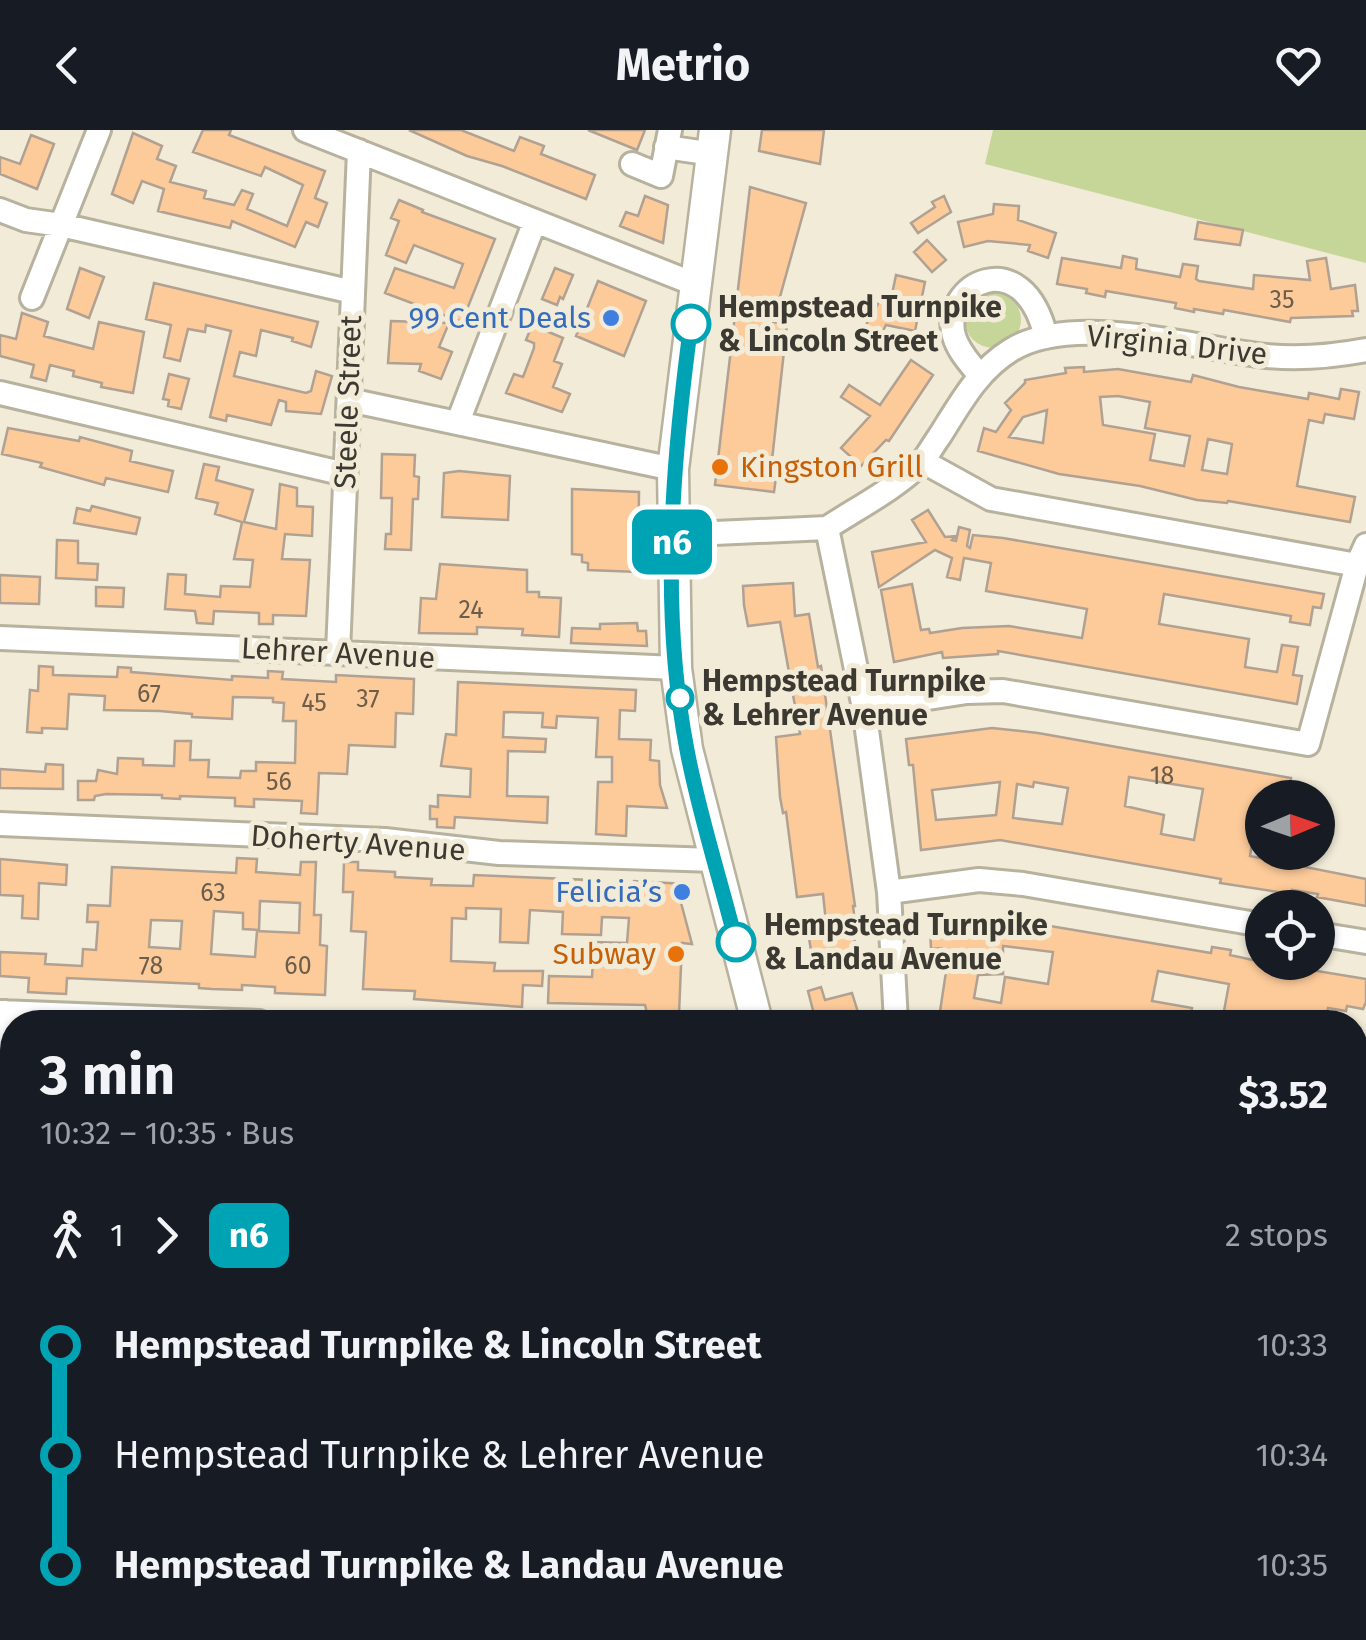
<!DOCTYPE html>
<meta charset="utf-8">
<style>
body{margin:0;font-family:"Fira Sans",sans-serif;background:#20242c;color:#f1f3f6;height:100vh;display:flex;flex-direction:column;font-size:38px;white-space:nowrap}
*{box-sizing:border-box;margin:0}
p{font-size:32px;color:#9ea1a6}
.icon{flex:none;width:55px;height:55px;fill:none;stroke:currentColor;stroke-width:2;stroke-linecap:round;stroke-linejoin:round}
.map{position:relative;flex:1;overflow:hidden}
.details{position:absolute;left:0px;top:880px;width:1368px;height:630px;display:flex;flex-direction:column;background:#171b24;border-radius:40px 40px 0 0;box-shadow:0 2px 8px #0004}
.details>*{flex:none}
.badge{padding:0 20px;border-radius:15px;font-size:35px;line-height:65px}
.needle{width:65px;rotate:88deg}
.buttons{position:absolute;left:1245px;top:650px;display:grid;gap:20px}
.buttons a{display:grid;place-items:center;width:90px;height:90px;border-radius:50%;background:#171b24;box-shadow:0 2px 8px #0004;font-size:50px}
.map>.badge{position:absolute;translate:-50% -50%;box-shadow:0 0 0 5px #fff}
.legs{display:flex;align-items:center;gap:15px;height:110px;padding:0 40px;font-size:32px}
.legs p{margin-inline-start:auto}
.overview{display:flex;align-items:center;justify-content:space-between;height:170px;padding:0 40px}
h1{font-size:55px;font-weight:700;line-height:75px}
ul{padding:0 40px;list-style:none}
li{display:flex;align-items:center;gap:35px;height:110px;font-size:38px}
li i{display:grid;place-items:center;width:15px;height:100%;margin:0 12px;background:currentColor}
li i::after{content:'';width:25px;height:25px;margin:-12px;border:8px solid;border-radius:50%;background:#171b24}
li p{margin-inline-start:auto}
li:first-child i{background:linear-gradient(#0000 50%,currentColor 0)}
li:last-child i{background:linear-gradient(currentColor 50%,#0000 0)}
header{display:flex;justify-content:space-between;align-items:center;height:130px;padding:0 40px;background:#171b24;font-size:45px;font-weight:700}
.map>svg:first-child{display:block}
.green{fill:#c6d699}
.building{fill:#fdcb9a;stroke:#b0a192;stroke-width:2.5;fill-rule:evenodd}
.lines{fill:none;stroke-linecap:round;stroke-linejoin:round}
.minor-casing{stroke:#b7b29e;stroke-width:28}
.major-casing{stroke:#b7b29e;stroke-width:35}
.minor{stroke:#fff;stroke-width:22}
.major{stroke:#fff;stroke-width:30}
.line-1-casing{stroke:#fff;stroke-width:22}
.line-1{stroke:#00a3b4;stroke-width:15}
.shop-dot{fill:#3f7fe0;stroke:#f1ebd7;stroke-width:4}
.stop-1-dot{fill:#fff;stroke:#00a3b4;stroke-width:5}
.food-dot{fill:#e8710a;stroke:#f1ebd7;stroke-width:4}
.labels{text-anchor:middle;stroke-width:10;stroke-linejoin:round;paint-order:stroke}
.number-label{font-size:25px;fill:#6c5e4b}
.stop-label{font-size:30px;font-weight:bold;fill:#3b3931;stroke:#f1ebd7;text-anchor:start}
.shop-label{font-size:30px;fill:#366cbe;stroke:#f1ebd7;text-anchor:end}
.street-label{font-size:30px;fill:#3b3931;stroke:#f1ebd7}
.food-label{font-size:30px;fill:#c56008;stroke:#f1ebd7;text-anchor:start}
</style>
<header><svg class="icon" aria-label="back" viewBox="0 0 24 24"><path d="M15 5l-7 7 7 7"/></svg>Metrio<svg class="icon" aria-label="heart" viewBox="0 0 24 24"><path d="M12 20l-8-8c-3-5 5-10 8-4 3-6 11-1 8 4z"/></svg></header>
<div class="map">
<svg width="1366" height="1510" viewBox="0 0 1366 1510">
<rect width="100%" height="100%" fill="#f1ebd7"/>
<path class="green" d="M993,0h373v133l-381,-99z
M965 190a28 28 0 1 1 56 0a28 28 0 1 1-56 0Z"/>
<path class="building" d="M203,0h28l-2,5 96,36 -10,27 12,5 -9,24 -12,-5 -11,25 -63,-26 -2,7 -72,-17 6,-22 -22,-8 -9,22 -21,-9 21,-61 29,13 -5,13 19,7 -6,16 36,9 -2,7 30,7 8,-15 11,4 -6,15 40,17 16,-41 -38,-18 -4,9 -68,-24z
M409,0h52l53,21 6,-14 24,9 -3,8 54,21 -9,24 -84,-33 -35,-10z
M588,0h57l-8,20z
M762,0h62l-4,34 -61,-13z
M31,5l23,9 -17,45 -37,-15v-17l20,7z
M750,57l56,16 -33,119 14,2 -16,145 6,1 -3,22 -59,-7z
M645,66l23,9 -5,38 -43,-17 6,-14 12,4z
M944,66l7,16 -33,21 -7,-10 24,-16 -3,-5z
M399,70l24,10 -1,2 73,27 -33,83 -77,-29 10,-25 59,20 9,-24 -49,-19 -8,18 -20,-8 13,-34 -8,-3z
M994,74l25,2 -1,14 38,13 -8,25 -20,-7 2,-6 -42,-4 -24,6 -6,-25 35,-8z
M1198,92l45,8 -3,15 -45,-6z
M927,110l19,20 -14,12 -18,-20z
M1123,126l14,3 -1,10 44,8 3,-13 15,2 -2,13 3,2 54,8 1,-14 56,5 -3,-19 19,-3 5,31 24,-4 3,26h-6l1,5 -62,2 -1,4 -66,-12 -1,4 -29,-5v3l-19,-4 1,-5 -70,-12 -1,6 -19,-4 1,-4 -30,-5 5,-26 59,10z
M80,138l24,9 -15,41 -22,-9z
M555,138l18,7 -10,24 -3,-2 -3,8 -15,-6z
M896,145l29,7 -10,49 -29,-6 -11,21 -16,-9 23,-40 9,2z
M598,151l48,20 -22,55 -48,-20z
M154,153l164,39 -7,25 -19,-6 1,-3 -32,-8 -5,26 -16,-4 -6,24 72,17 5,-2 5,-20 16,5 -11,38 -35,-3v-9l-7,-2 -8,25 -44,-10 -1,6 -16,-4 21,-86 -25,-6 -1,7 -17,-3 -8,32 -16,-4 7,-32 -25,-6z
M22,183l26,9 -4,14 49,13 6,-27 45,10 -11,61 -32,-6 1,-4 -29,-7 1,-5 -24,-6 -4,16 -15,-4 3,-12 -34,-9v-21l16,4z
M391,191l58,2 -10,24 13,5 -11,27 -22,-8 2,-7 -33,-1z
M532,195l31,13 -9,23 8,3 -9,23 17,7 -8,18 -56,-19 8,-19 9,3 11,-29v-5l-8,-3z
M911,230l22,15 -44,66 -3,-1 -25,26 -20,-18 29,-32 -29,-19 8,-12 31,20z
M1084,237v5l34,-3 73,13 2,-7 46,12 69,12 1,-6 30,6 2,-10 18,3 -5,27 -29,-5 -2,9 -14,-3 -12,66 58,11 -5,25 -122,-21 -1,2 -30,-3 -57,-14 -81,-12 -81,-23 6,-23 12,4 15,-22 -6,-7 20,-20v-3l41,-7 -1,-5zM1118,266l32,6 -5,26 45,8 -6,30 -34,-6 5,-26 -52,-9 -3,-28zM1047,280l-4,33 -34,-6 14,-20zM1208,309l24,5 -5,30 -25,-4z
M169,244l20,5 -8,30 -13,-3 1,-6 -6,-1z
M8,298l71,13 1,-4 52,14 -2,10 43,10 -5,21 -62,-14 -2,7 -64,-18 2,-4 -40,-9z
M382,324l33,1 -1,21 5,1 -1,22h-5l-2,51 -26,-1 1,-15h5l1,-36h-11z
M204,334l15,3 -3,13 37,10 -9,32 32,7 4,-45 17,4v18l16,1 -1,29 -27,-2 -3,25 28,1 -4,56 -33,-1v9h-14v-11l-45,-2 -1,13 -16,-1 -2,-12 -30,-2 3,-35 18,1 -1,19 35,3 1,-11 29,1 3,-27 -19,-1 8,-37 -27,-8 3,-11 -22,-5z
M459,341l51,5 -2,44 -66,-3 2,-44z
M572,359l67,3 -1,80 -50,-2v-7l-6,-1v-7l-10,-1z
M92,376l48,12 -4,16 -62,-11 3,-15 13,3z
M928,380l17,27 11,-1 -4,4 4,1 3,-14 11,3 -3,16 3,2 3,-13 30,3 321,56 -3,14 -8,-1 -3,18 -20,-3 1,-6 -127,-22 -5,30 90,15 -4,28 32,5 5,-27 16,2 -5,28 9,1 -5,28 -299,-53v3l-55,4 -1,-6 -48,10 -13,-72 31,-6 9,46 8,-1 1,4 32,-5 47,-2 73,12 5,-29 -101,-18 5,-28 -27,-5 -4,22 -13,-3 5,-19 -17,-8 -56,37 -7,-35 54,-10 -14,-22z
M57,410l21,1v22l20,1 -1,16 -41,-2z
M440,434l87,6v22h12v5l22,1 -2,39 -37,-2 1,-6 -46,-2v7l-58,-1 2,-35 15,1z
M0,445l40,2 -1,27 -39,-1z
M793,453l2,33 14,-2 9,53 3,-1 34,240h-2l4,31h-3l4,31 -35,5 -3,-17 -8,1 -5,-32 19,-3 -3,-28 -26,3 -11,-85 -3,1 -3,-16 -4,-60 24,-3 -20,-112 -32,4 -4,-21 -1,-19z
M96,457l28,1 -1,19 -27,-1z
M637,493l1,8h8l1,15 -76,-3 1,-15 28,1v-5z
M39,536l14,1v8l64,2 1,-10 13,1v4l101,8v-4l36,2v-7l15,1 -1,7 54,3v-7l78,4 -1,35 -17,-1 -1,34 -46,-2 -2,29 -28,-1 -2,41 -16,-1 1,-12 -48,-2v8l-19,-1v-8l-55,-2v3l-18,-1v-3l-56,-1 -11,2 -1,4h-16v-19h18l2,-11 19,4 1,-16 25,1v6l31,1 1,-25h16l-1,19h19l-1,17 32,1 1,-7h15v-9l39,1 1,-42h-13l1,-18 -11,-1v-4l-40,-1 -1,22 -40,-2v-3l-32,-3 -56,-1 1,-14 -36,-2 -2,35 -25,-1v5l-15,-1 3,-42 8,1z
M458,552l178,8 -1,21 -15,-1 -1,29 32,1 -1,20 9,1 1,24 7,23 -40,-2 -1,30 -30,-2 2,-52h14v-25h-16l2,-39 -41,-2 -1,12 -14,-1 1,-14 -39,-1 -1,25 43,2 -1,13 -37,-1 -1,45 41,1 -1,26 -92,-6 -1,11 -17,-1v-8h-7v-13l8,1v-12l32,2 1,-28 -30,-3 5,-32 10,1z
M992,598l46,5 253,45 -3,20h-26v29l-7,-1 -5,30 116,23v27l-49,-9 1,-3 -26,-4 -1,4 -71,-11 1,-4 -221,-39 -79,10 -8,-85h-4l-3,-26zM1129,647l74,12 -9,51 -33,-6 3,-19 -39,-9zM1000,652l-4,33 -60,5 -4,-30zM1034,652l34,6 -6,36 -49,-6 4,-34 16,3z
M46,634l17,1v24l-63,-1v-19l45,3z
M237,728l20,1 -1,13 44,3 1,-13h15l-2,53h7l-1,30 7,1 -2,49 -50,-2v-6l-33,-2v5l-30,-1 -13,-1v-4l-132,-6 -1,16 -22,-1 -16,-1 1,-14 -29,-2v-24l46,2 -1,10 37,2 1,-17 13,1 2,-28h-11l1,-17 22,1 2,-39 124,6zM260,771l40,2 -1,30 -42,-2 -2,26 -44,-3 3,-43 29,2v16l16,1zM151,790l31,1 -2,28 -31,-2z
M0,729l67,6 -1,20 -27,-2 -1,36 -16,-1 1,-22 -23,-1z
M344,732h14v8l37,2v5l37,2 -1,6 42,1 1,-11 117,5v4l42,1 1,-4 51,3 4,15h-9l12,45 -10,-1 -3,71 -32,-1 -2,-8 -97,-2 1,-27 43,1 2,-35 33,1 2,-25 -27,-1 -1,18 -39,-1 1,-22 -33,-2 -2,33 -28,-1 1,-33 -35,-1v11l-14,-1 -1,43 44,2 -1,8h49l-1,15 -19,-1 -1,22 -108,-8 1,-8 -52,-2 3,-57 -15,-1 2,-39h-10z
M996,787l215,36 1,-6 19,3 -1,5 32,7 104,17v23l-3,7 -16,-3 -1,5 -18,-3 -3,14h-28l-73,-11 5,-27 -71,-13 -6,30 40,7 -2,14h-227l-24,-4 7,-46h-3l-1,-24 -11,1 -1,-24 37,-2v-5zM1003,816l50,6 -5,32 -43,-7 -4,26 -27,-5 4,-23 25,-1z
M821,857l4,13 27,-7 9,29h-45l-8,-31z
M1270,1498h96v12h-65l-32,-6z"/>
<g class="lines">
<g class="minor-casing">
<path id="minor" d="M305,0l392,155
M666,17l47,7
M632,34l29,12 9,-46
M0,80l26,10 35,5 292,67
M32,168l67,-168
M979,245c-9,-12 -21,-24 -25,-39 -14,-51 69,-96 92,1
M0,263l345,81
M349,270l324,69
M458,292l77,-201
M922,331l69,38 366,66
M827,398c32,-21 68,-39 95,-66 6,-7 11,-17 17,-25 21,-33 38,-66 72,-87 63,-39 185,-1 256,6 32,3 67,0 99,-6
M827,398l37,180 25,184 7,130
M671,405l156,-7
M0,508l676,30
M338,522l21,-501
M864,578l103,-16 36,-1 305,53 49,-179 9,-20
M0,694l385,16 114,13 216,7
M889,762l90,-12 44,4 239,41
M1318,804l48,8
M0,882l259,10
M0,930l5,-48
M1355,1004l11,1
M0,1155l12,1
M1355,1308l11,1
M0,1328l12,1
M1355,1461l11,2
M123,1510l1,-12
M310,1510l1,-12
M497,1510l2,-12
M1204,1510l2,-12"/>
</g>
<g class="major-casing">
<path id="major" d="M715,0l-42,339 3,199 11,81 70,273
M944,1498l4,12"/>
</g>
<use href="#minor" class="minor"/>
<use href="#major" class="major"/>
</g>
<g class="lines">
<g class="line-1-casing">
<path id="line-1" d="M691,194c-19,140 -31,286 -4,426 12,64 33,128 49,192"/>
</g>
<use href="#line-1" class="line-1"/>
</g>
<g class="shop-dot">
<circle cx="611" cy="188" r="10"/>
<circle cx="682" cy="762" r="10"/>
</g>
<g class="stop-1-dot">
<circle cx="691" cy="194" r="18"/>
<circle cx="680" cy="568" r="12"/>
<circle cx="736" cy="812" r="18"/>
</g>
<g class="food-dot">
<circle cx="720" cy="337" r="10"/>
<circle cx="676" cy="824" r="10"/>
</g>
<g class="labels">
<g class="number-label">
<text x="1282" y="178">35</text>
<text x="471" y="488">24</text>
<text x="149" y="572">67</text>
<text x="368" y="577">37</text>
<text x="314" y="581">45</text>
<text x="1162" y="654">18</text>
<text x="279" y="660">56</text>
<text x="213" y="771">63</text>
<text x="151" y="844">78</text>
<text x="298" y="844">60</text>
</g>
<g class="stop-label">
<text x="718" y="187">Hempstead Turnpike<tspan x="718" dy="34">&amp; Lincoln Street</tspan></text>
<text x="702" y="561">Hempstead Turnpike<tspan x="702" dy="34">&amp; Lehrer Avenue</tspan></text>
<text x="764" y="805">Hempstead Turnpike<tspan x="764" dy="34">&amp; Landau Avenue</tspan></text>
</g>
<g class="shop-label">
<text x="591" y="198">99 Cent Deals</text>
<text x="662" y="772">Felicia’s</text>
</g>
<g class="street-label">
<text transform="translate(1177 215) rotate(6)" y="10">Virginia Drive</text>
<text transform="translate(348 272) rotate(-88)" y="10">Steele Street</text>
<text transform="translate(338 523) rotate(3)" y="10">Lehrer Avenue</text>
<text transform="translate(358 713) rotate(4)" y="10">Doherty Avenue</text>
</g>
<g class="food-label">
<text x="740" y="347">Kingston Grill</text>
<text x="656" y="834" text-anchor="end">Subway</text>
</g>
</g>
</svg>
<div class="buttons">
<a><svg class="needle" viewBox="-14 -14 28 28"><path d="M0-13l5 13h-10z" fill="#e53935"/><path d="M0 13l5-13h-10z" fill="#9ea1a6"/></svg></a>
<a><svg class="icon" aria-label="locate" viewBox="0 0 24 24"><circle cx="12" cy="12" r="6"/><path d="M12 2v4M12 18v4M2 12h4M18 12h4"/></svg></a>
</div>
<b class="badge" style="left:672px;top:412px;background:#00a3b4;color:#fff">n6</b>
<section class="details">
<div class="overview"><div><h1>3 min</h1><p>10:32 – 10:35 · Bus</p></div><b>$3.52</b></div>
<div class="legs"><svg class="icon" aria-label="walk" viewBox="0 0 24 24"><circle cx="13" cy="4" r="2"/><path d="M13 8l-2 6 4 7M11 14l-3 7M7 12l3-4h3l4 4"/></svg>1<svg class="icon" aria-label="forward" viewBox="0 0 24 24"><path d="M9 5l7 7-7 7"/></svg><b class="badge" style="background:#00a3b4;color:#fff">n6</b><p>2 stops</p></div>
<ul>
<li><i style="color:#00a3b4"></i><b>Hempstead Turnpike &amp; Lincoln Street</b><p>10:33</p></li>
<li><i style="color:#00a3b4"></i><span>Hempstead Turnpike &amp; Lehrer Avenue</span><p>10:34</p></li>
<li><i style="color:#00a3b4"></i><b>Hempstead Turnpike &amp; Landau Avenue</b><p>10:35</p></li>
</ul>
</section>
</div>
